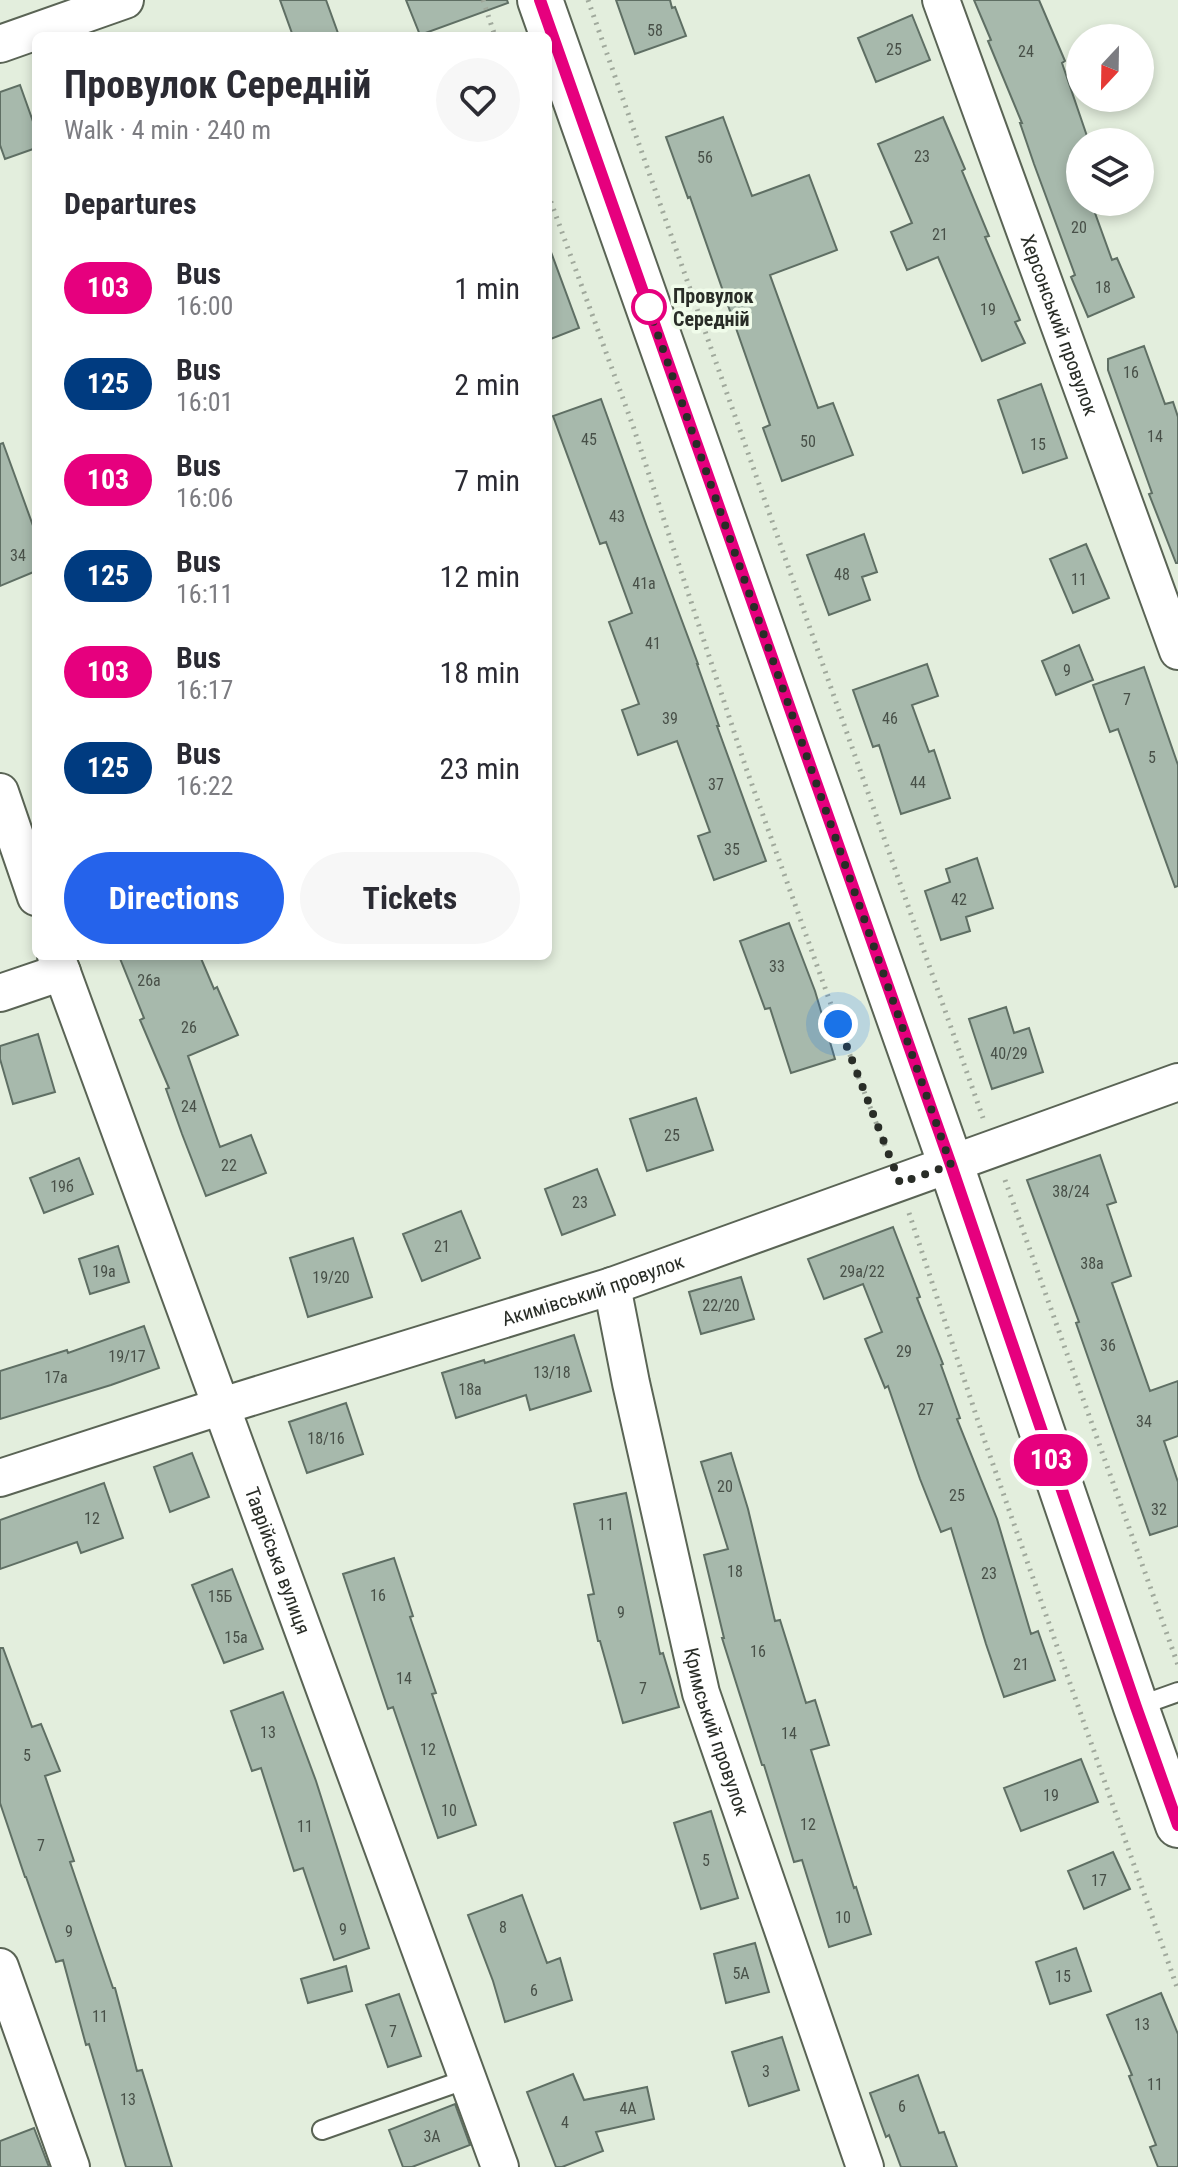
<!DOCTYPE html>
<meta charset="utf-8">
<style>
body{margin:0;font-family:"Roboto Condensed",sans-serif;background:#f7f7f7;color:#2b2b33;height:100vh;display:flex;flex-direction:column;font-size:30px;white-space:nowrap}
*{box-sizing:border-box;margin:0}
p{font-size:26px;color:#7c7c81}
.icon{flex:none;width:44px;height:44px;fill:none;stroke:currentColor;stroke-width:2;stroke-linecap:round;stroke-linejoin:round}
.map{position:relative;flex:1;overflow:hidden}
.side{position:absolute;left:32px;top:32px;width:520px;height:928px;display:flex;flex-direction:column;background:#fff;border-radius:12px;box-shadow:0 4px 12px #0003}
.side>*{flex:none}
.badge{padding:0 16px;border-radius:26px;font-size:28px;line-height:52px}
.needle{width:52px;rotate:202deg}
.controls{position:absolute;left:1066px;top:24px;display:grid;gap:16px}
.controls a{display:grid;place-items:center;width:88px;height:88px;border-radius:50%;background:#fff;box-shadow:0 4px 12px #0003;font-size:40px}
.you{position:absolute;width:40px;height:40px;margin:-20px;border:6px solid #fff;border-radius:50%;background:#1a73e8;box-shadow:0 0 0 12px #1a73e833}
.map>.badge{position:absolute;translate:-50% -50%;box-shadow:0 0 0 4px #fff}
h2{padding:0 32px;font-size:30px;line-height:72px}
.round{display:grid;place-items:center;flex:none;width:84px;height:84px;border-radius:42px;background:#f7f7f7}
.headline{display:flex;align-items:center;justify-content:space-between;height:136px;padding:0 32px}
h1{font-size:38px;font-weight:700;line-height:60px}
.primary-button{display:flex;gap:16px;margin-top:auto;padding:16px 32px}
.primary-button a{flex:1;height:92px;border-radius:48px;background:#2563eb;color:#fff;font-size:32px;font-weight:700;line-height:92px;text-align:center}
.primary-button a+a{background:#f7f7f7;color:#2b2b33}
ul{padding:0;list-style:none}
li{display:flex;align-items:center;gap:24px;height:96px;padding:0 32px}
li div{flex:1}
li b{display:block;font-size:30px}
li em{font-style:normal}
li .badge{min-width:88px;font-weight:700;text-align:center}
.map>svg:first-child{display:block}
.building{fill:#a7b9ac;stroke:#5f6f64;stroke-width:2}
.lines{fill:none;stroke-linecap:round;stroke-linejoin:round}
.service-casing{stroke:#5a6455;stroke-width:22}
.minor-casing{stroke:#5a6455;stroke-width:40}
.tertiary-casing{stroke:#5a6455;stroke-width:48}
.path{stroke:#a0a99c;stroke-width:5;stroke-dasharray:2 6;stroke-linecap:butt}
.service{stroke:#fff;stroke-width:18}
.minor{stroke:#fff;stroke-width:36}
.tertiary{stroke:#fff;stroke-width:44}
.line-casing{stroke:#fff;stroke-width:18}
.line{stroke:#e6007e;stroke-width:12}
.walk{stroke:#292d27;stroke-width:8;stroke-dasharray:0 14.4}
.stop-dot{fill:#fff;stroke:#e6007e;stroke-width:4}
.labels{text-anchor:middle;stroke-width:7;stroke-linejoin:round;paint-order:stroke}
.number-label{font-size:16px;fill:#485048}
.stop-label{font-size:20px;font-weight:bold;fill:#292d27;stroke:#f0fcea;text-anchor:start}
.street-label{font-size:20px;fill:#292d27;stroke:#f0fcea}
</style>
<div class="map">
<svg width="1178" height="2167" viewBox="0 0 1178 2167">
<rect width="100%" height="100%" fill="#e3eedd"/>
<path class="building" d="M280,0h46l13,36h-46z
M406,0h101l1,3 -88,32z
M616,0h54l2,8 3,-1 11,29 -51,18z
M974,0h65l26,61 -3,2 27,79h-9v60h11l21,58 5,-2 17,39 -46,20 -17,-40 4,-2 -41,-111 -14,-41h2l-34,-82 3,-1z
M912,15l18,45 -54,22 -18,-44z
M20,85l16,45v18l-31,11 -5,-14v-53z
M723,117l29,79 57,-21 28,75 -67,25 48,133 15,-5 20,52 -71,26 -19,-53 7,-3 -80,-228 -2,1 -22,-61z
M943,117l22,52 -3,2 27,65 -4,1 35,83 -5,2 10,21 -43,18 -44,-104 -31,13 -16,-38 21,-9 -34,-79z
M551,252l28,76 -31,12v-87z
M1144,346l21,58 8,-2 5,15v146h-2l-27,-69 3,-1 -44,-123v-11z
M1041,384l26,74 -44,15 -25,-73z
M601,399l46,128 51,137h-1l22,62h-2l49,135 -52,19 -16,-44 12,-4 -33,-91 -39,14 -16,-45 17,-6 -30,-82 23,-9 -26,-71 -6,2 -47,-128z
M3,443l33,91v37l-36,15v-142z
M864,534l13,38 -15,5 8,23 -41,15 -22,-60z
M1086,544l23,54 -36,15 -23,-54z
M1079,645l14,35 -37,15 -14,-34z
M927,664l11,32 -26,9 17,47 5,-2 16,48 -49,16 -22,-69 -6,2 -20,-57z
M1144,667l34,98v121l-3,1 -57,-158 -8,3 -17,-47z
M977,858l16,50 -27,9 4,14 -29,9 -16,-49 25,-9 -4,-13z
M789,923l26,68 20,68 -44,14 -21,-65 -5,1 -25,-68z
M119,956h81l14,33 3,-2 21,48 -50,21 32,91 31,-12 15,38 -60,23 -24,-62 -16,-45 3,-1 -29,-68 4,-2z
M1006,1007l8,26 15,-5 14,44 -51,17 -23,-70z
M38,1034l17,58 -42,12 -13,-45v-13z
M696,1098l17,52 -66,21 -17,-52z
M1100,1155l16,47 -9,3 24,71 -19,7 38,108 28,-10v55l-14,5 14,41v44l-28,9 -74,-212 3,-1 -52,-142z
M79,1158l14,36 -49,19 -14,-35z
M597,1169l18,46 -53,20 -17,-46z
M461,1211l19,47 -58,23 -19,-47z
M893,1227l27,70 -3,1 26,66 -2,1 19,53 -3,1 40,100 34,115 7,-3 17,49 -51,17 -18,-53 -35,-116 -10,4 -21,-53 -32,-93 -3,2 -20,-49 17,-7 -19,-48 -39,15 -16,-40z
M353,1238l19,59 -64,20 -18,-59z
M118,1246l11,36 -39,12 -11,-35z
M741,1277l13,42 -53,15 -12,-42z
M144,1326l15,42 -48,17 -111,34v-48l67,-21 1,3z
M574,1335l17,56 -61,19 -4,-15 -70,23 -14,-45 42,-13 1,3z
M346,1403l17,51 -56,19 -18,-51z
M192,1453l17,44 -39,15 -16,-45z
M731,1453l17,56 27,112 5,-1 26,83 9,-3 14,45 -18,5 43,138 2,-1 15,47 -42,13 -27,-87 -8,2 -30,-97h-2l-40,-127h2l-20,-83 24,-6 -27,-87z
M104,1483l19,55 -42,15 -4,-11 -77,27v-49z
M626,1493l34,161 3,-1 16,54 -56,16 -23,-82h-2l-10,-46 6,-1 -20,-90z
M394,1558l19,58 -3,1 26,76 -4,1 44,131 -38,13 -45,-131 -5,2 -45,-135z
M232,1569l31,80 -39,14 -32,-78z
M0,1648h3l29,79 9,-3 19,47 -15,5 29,85 -4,1 43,126h2l22,83 5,-1 30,97h-46l-37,-123 -3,1 -23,-85 -7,2 -30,-85h-1l-25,-74z
M283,1692l33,89 53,167 -35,12 -31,-92 -9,3 -33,-103 -9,3 -21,-60z
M1081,1759l17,43 -77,29 -17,-43z
M711,1811l27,87 -37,11 -27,-86z
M1113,1852l17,37 -46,20 -16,-38z
M522,1895l25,68 13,-5 12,42 -67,22 -12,-41 -25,-66z
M755,1943l14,49 -43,11 -12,-49z
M1076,1948l15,43 -41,13 -14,-42z
M346,1966l6,25 -44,12 -7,-24z
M1161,1993l17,41v133h-20l-8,-20 6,-2 -27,-69 3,-1 -25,-60z
M399,1994l22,62 -33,11 -22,-62z
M782,2037l17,53 -50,16 -17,-54z
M573,2074l11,26 63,-13 7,32 -58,13 7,19 -41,16h-6l-29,-75z
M918,2075l21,58 5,-1 13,35h-56l-12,-32 -3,2 -16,-44z
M455,2104l15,41 -58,22h-9l-14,-37z
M34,2128l15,39h-49v-26z"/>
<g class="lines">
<g class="service-casing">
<path id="service" d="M1136,1707l42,-15
M322,2130l145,-51"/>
</g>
<g class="minor-casing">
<g id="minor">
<path id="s1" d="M941,0l237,651"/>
<path d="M0,44l125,-44"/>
<path d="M0,792l36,105"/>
<path id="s2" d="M56,956l444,1211"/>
<path d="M0,993l62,-21"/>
<path id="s3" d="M612,1286l19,97 70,310 164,474"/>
<path id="s4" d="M0,1478l222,-72 390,-120 566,-204"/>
<path d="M0,1967l71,200"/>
</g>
</g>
<g class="tertiary-casing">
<path id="tertiary" d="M540,0l411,1165 185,542 42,118"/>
</g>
<path class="path" d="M483,0l12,36
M588,0l395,1118
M548,194l85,232 113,342 92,256 49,127
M1005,1180l173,485
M909,1213l74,223 195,554"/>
<use href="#service" class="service"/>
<use href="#minor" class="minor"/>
<use href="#tertiary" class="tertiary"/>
</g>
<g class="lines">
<g class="line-casing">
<path id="line" d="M540,0l411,1165 185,542 42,118"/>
</g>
<use href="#line" class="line"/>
<path class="walk" d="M649,307l-3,-6 305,864 -51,18 -62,-159"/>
</g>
<circle class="stop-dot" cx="649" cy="307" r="16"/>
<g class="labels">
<g class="number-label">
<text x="655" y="36">58</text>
<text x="894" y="55">25</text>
<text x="1026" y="57">24</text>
<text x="922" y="162">23</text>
<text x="705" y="163">56</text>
<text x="1079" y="233">20</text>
<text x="940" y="240">21</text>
<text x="1103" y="293">18</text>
<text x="988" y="315">19</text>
<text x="1131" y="378">16</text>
<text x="1155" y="442">14</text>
<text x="589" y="445">45</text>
<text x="808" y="447">50</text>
<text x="1038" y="450">15</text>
<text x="617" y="522">43</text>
<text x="18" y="561">34</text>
<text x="842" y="580">48</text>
<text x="1079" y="585">11</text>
<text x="644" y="589">41а</text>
<text x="653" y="649">41</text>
<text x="1067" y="676">9</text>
<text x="1127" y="705">7</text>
<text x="670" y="724">39</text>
<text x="890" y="724">46</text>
<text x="1152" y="763">5</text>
<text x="918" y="788">44</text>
<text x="716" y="790">37</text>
<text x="732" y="855">35</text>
<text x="959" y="905">42</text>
<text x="777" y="972">33</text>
<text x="149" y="986">26а</text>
<text x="189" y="1033">26</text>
<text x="1009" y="1059">40/29</text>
<text x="189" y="1112">24</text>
<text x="672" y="1141">25</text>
<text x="229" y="1171">22</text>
<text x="62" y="1192">19б</text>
<text x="1071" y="1197">38/24</text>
<text x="580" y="1208">23</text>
<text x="442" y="1252">21</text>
<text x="1092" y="1269">38а</text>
<text x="104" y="1277">19а</text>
<text x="862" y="1277">29а/22</text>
<text x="331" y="1283">19/20</text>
<text x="721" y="1311">22/20</text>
<text x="1108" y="1351">36</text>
<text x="904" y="1357">29</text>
<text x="127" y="1362">19/17</text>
<text x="552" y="1378">13/18</text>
<text x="56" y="1383">17а</text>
<text x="470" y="1395">18а</text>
<text x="926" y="1415">27</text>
<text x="1144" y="1427">34</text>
<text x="326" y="1444">18/16</text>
<text x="725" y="1492">20</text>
<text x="957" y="1501">25</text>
<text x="1159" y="1515">32</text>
<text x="92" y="1524">12</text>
<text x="606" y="1530">11</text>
<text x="735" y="1577">18</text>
<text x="989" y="1579">23</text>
<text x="378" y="1601">16</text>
<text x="220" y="1602">15Б</text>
<text x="621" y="1618">9</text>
<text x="236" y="1643">15а</text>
<text x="758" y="1657">16</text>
<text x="1021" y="1670">21</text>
<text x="404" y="1684">14</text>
<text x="643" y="1694">7</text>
<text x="268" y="1738">13</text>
<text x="789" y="1739">14</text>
<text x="428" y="1755">12</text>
<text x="27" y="1761">5</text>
<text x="1051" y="1801">19</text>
<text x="449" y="1816">10</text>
<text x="808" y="1830">12</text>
<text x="305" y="1832">11</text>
<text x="41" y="1851">7</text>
<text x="706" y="1866">5</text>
<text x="1099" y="1886">17</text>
<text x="843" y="1923">10</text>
<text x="503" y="1933">8</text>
<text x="343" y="1935">9</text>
<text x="69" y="1937">9</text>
<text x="741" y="1979">5А</text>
<text x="1063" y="1982">15</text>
<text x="534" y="1996">6</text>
<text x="100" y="2022">11</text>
<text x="1142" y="2030">13</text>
<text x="393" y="2037">7</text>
<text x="766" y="2077">3</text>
<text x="1155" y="2090">11</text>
<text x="128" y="2105">13</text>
<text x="902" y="2112">6</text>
<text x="628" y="2114">4А</text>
<text x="565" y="2128">4</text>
<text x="432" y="2142">3А</text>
</g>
<g class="stop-label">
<text x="673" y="303">Провулок<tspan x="673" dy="23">Середній</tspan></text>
</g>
<g class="street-label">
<text dy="7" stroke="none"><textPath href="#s1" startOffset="346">Херсонський провулок</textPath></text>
<text dy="7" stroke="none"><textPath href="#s4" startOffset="622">Акимівський провулок</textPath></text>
<text dy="7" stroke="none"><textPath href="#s2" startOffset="644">Таврійська вулиця</textPath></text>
<text dy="7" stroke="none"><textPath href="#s3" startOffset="458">Кримський провулок</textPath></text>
</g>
</g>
</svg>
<div class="controls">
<a><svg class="needle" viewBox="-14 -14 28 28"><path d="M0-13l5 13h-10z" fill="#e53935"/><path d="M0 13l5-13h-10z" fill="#7c7c81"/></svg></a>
<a><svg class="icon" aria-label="layers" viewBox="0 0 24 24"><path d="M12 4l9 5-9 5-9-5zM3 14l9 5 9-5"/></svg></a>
</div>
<div class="you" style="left:838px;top:1024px"></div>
<b class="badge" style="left:1051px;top:1460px;background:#e6007e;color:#fff">103</b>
<section class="side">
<div class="headline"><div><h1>Провулок Середній</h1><p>Walk · 4 min · 240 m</p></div><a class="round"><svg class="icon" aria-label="heart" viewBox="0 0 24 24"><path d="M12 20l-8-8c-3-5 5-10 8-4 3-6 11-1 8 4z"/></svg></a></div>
<h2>Departures</h2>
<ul>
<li><span class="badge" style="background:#e6007e;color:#fff">103</span><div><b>Bus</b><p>16:00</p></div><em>1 min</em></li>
<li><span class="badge" style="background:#003b80;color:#fff">125</span><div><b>Bus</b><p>16:01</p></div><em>2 min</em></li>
<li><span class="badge" style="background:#e6007e;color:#fff">103</span><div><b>Bus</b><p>16:06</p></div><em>7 min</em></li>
<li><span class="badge" style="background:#003b80;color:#fff">125</span><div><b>Bus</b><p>16:11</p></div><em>12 min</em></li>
<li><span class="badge" style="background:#e6007e;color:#fff">103</span><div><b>Bus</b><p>16:17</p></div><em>18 min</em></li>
<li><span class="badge" style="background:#003b80;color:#fff">125</span><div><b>Bus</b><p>16:22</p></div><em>23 min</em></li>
</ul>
<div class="primary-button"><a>Directions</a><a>Tickets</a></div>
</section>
</div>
